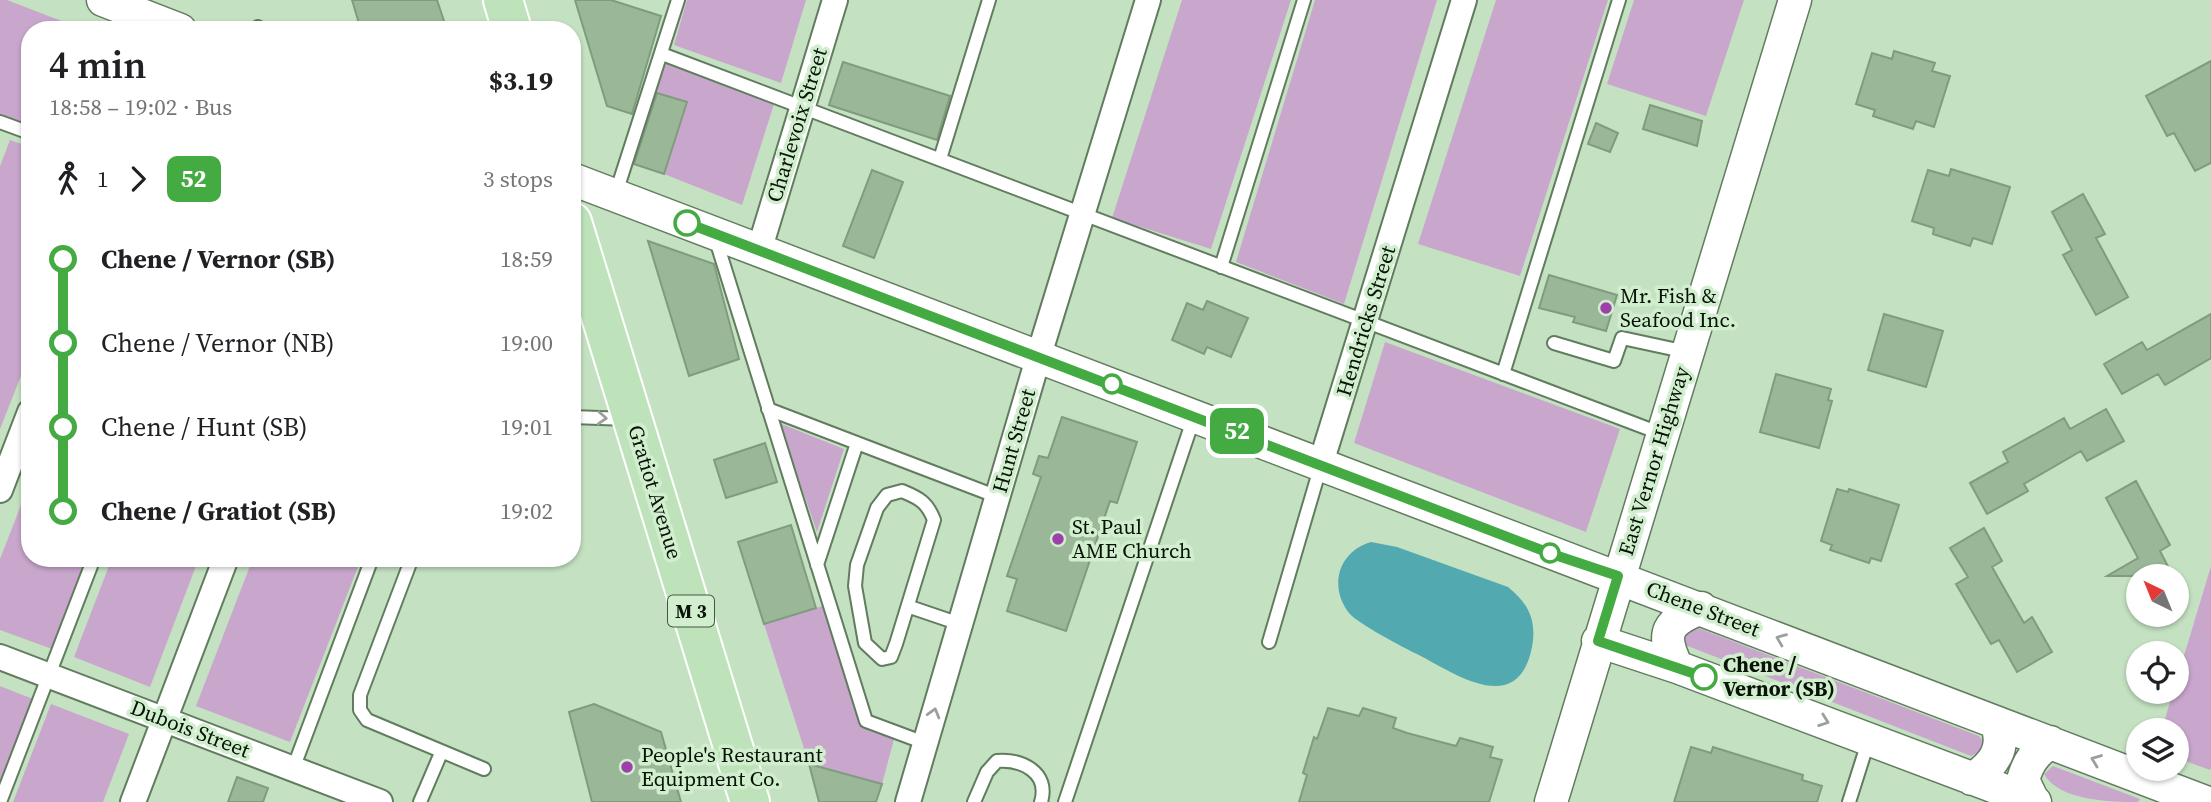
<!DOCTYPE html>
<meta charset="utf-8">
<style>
body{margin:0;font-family:"Source Serif 4",serif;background:#f2f2f2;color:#202124;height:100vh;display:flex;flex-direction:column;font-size:26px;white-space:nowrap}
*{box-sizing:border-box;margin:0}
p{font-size:23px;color:#757577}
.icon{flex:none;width:38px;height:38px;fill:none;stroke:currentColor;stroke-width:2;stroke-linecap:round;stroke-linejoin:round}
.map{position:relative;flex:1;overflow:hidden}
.drawer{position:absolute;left:21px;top:21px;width:560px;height:546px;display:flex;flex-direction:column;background:#fff;border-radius:28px;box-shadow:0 2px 5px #0004}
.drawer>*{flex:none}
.badge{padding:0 14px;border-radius:10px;font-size:24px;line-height:46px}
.needle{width:46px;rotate:317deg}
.fabs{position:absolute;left:2126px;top:564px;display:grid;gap:14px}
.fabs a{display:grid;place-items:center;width:63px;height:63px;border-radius:50%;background:#fff;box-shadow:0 2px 5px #0004;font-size:35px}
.map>.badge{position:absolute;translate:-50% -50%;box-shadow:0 0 0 4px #fff}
.legs{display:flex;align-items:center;gap:10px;height:77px;padding:0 28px;font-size:23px}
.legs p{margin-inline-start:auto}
.headline{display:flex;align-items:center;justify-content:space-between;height:119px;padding:0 28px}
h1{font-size:38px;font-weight:600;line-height:52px}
ul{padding:0 28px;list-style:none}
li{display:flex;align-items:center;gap:24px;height:84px;font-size:26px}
li i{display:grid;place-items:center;width:10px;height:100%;margin:0 9px;background:currentColor}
li i::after{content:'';width:18px;height:18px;margin:-9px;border:5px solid;border-radius:50%;background:#fff}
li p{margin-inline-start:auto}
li:first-child i{background:linear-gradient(#0000 50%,currentColor 0)}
li:last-child i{background:linear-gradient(currentColor 50%,#0000 0)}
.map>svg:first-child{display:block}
.green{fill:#c9a7cd}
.water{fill:#52a9b0}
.building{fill:#9ab798;stroke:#809c7e;stroke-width:2}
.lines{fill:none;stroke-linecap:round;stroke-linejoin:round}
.service-casing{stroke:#617c5e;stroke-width:16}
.minor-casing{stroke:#617c5e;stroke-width:28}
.tertiary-casing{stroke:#617c5e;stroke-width:35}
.primary-casing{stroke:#fff;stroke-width:42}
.service{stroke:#fff;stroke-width:12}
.minor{stroke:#fff;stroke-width:24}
.tertiary{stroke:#fff;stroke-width:32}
.primary{stroke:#bee3bb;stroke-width:38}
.oneway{stroke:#9ca09c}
.line-1-casing{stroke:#fff;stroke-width:16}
.line-1{stroke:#44aa42;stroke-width:10}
.stop-1-dot{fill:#fff;stroke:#44aa42;stroke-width:3.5}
.poi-dot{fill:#9e40aa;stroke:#d1efce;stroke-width:2.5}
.labels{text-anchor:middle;stroke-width:7;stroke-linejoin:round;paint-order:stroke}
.shield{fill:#d1efce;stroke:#445443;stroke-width:2}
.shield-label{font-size:19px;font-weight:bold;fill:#081207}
.street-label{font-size:21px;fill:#081207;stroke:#d1efce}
.poi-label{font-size:21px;fill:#081207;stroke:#d1efce;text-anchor:start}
.stop-label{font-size:21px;font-weight:bold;fill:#081207;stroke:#d1efce;text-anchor:start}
</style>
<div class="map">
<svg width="2211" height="802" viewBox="0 0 2211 802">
<rect width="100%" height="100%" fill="#c4e2c1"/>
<path class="green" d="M0,0h7l78,30h-55v96l-30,-12z
M687,0h119l-25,83 -107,-38z
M1182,0h109l-80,249 -99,-31z
M1315,0h122l-93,304 -108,-42z
M1496,0h112l-88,276 -102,-32z
M1634,0h110l-38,116 -99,-32z
M666,64l108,40 -32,101 -78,-31 23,-71 -31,-11z
M10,140l20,7v206l-30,76v-263z
M1385,342l235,87 -34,103 -232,-89z
M779,423l65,26 -27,83z
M30,482v76h56l-34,91 -52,-19v-71z
M112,558h87l-49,129 -76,-30z
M253,558l108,1 -71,183 -94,-36z
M2211,566v202l-1,2 -33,-12v-28h-15l11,-39h4v-12z
M829,604l37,117 30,11 -14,52 -73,-20 -45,-140z
M1693,626l286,110 5,6 -3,9 -10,5 -286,-111 -3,-7z
M0,686l33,13 -33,86z
M51,704l78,30 -26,68h-90z
M2053,766l87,33 -2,3c-27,0 -79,-1 -94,-28z"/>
<path class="water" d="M1371,542l26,5 111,40c20,16 29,33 24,60 -14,72 -78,26 -115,7 -13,-6 -60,-31 -68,-41 -21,-27 -10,-62 22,-71z"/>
<path class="building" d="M352,0h85l10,30h-86z
M575,0h36l50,16 -29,98 -25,-8z
M1894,51l41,12 -3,8 18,5 -16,51 -18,-6 -3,8 -40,-13 2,-6 -19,-6 16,-51 20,6z
M2211,61v102l-16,8 -21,-38 -7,3 -21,-40z
M843,62l107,34 -13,44 -108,-35z
M657,93l30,9 -23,72 -30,-10z
M1650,105l52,16 -5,25 -54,-17z
M1596,123l22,10 -8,19 -22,-8z
M1951,169l59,18 -18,57 -19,-6 -3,8 -37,-12 1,-6 -22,-7 16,-51 21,6z
M872,170l31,12 -29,76 -31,-12z
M2083,194l22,40 -9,4 32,59 -32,18 -33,-60 9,-5 -20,-38z
M648,241l66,23 25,95 -50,17z
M1549,275l68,20 -11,36 -33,-9 2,-5 -36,-9z
M1207,301l41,17 -17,39 -24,-10 -3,7 -32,-14 15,-37 16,7z
M1884,314l59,17 -17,56 -58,-17z
M2211,314v44l-46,27 -7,-11 -36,20 -18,-30 38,-22 5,8z
M1776,374l55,15 -3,11 4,1 -13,47 -59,-16z
M2106,409l18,32 -37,20 -6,-10 -57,33 4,7 -41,23 -17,-31 38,-21 -5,-10 61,-34 6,11z
M1062,417l75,25 -20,61 -7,-2 -44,130 -59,-20 10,-32 -10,-3 34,-99 -8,-3 6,-18 9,2z
M765,443l12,39 -51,16 -12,-38z
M2136,481l34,64 -10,6 13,25h-66l31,-18 -32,-60z
M1837,489l11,3 1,-3 50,16 -18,56 -10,-3 -2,5 -39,-13 2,-5 -11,-4z
M791,525l25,83 -52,16 -26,-82z
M1984,528l18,33 -10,6 32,56 8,-6 20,35 -35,20 -18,-32 -8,4 -35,-60 12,-7 -18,-29z
M594,704l67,28 20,70h-89l-23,-90z
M1328,708l31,8 4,-8 33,10 -3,10 14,5 49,13 4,-8 33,9 -3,10 12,3 -13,42h-190l8,-27 -4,-2 11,-36 3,2z
M1691,747l20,6 2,-6 90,28 -1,5 20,6 -5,16h-143z
M809,764l73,20 -6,18h-57z
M237,777l31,11 -5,14h-35z"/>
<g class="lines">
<g class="service-casing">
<path id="service" d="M257,30l1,-3
M662,54l1000,380
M0,122l30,11
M940,159l49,-159
M615,196l63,-196
M715,237l151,484 59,22
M1221,267l83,-267
M1554,343l60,18 8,-23 65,14
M1503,374l116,-374
M768,409l230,88
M572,417l56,2
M902,491c17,7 25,11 32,29l-38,124 -5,13 -9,2 -17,-16 -10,-57 2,-21 20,-57 10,-13z
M412,558l-52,137v15l7,10 117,49
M817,565l40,-122
M910,607l50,17
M1269,642l52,-177
M293,769l78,-208
M0,802l94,-244
M420,802l21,-49
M974,802l13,-30 10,-11c24,-2 53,11 44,41
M1065,802l129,-385
M1849,802l20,-63"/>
</g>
<g class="minor-casing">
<path id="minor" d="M759,251l76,-251
M1321,463l143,-463
M0,490l30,-78
M0,657l380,145
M133,802l93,-244
M908,802l131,-447 109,-355"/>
</g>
<g class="tertiary-casing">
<path id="tertiary" d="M103,0l77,30
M572,179l1633,623
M1598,641l79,26 358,135
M1677,667c-17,-35 -10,-45 24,-59
M1972,779c21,-13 35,-31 24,-56
M2033,801l-10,-21c5,-18 12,-27 27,-38
M1551,802l244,-802"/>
</g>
<g class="primary-casing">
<path id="primary" d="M503,0l9,30
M572,222l178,580"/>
</g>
<use href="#service" class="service"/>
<use href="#minor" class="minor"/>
<use href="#tertiary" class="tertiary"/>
<use href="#primary" class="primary"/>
</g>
<defs><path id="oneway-chevron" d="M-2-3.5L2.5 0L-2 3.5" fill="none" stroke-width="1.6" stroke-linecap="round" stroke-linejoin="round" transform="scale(1.75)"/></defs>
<g class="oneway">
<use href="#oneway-chevron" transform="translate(602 418) rotate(3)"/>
<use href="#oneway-chevron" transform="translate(1781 639) rotate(-158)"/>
<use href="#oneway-chevron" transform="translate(934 713) rotate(-74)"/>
<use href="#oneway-chevron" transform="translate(1824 721) rotate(20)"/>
<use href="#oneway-chevron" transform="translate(2096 760) rotate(-159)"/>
</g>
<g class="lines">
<g class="line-1-casing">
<path id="line-1" d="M687,223l865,331 66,22 -20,65 106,36"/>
</g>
<use href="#line-1" class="line-1"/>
</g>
<g class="stop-1-dot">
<circle cx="687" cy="223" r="12"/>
<circle cx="1112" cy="384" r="9"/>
<circle cx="1550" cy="553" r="9"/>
<circle cx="1704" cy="677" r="12"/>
</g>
<g class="poi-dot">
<circle cx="1606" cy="308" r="7"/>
<circle cx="1058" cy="539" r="7"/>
<circle cx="627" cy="767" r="7"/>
</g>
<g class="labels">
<rect class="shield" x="668" y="595.5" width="46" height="31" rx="5"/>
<g class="shield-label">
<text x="691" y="618">M 3</text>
</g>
<g class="street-label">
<text transform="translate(797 125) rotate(-73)" y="7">Charlevoix Street</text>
<text transform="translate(1366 321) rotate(-73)" y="7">Hendricks Street</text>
<text transform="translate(1014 441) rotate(-74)" y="7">Hunt Street</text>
<text transform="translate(1654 461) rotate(-73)" y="7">East Vernor Highway</text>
<text transform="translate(655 492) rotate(73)" y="7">Gratiot Avenue</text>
<text transform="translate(1703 609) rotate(21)" y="7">Chene Street</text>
<text transform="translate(190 729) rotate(21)" y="7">Dubois Street</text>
</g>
<g class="poi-label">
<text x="1620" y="303">Mr. Fish &amp;<tspan x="1620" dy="24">Seafood Inc.</tspan></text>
<text x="1072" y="534">St. Paul<tspan x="1072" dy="24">AME Church</tspan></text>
<text x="641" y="762">People's Restaurant<tspan x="641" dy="24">Equipment Co.</tspan></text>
</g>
<g class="stop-label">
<text x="1723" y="672">Chene /<tspan x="1723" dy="24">Vernor (SB)</tspan></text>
</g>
</g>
</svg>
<div class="fabs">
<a><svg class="needle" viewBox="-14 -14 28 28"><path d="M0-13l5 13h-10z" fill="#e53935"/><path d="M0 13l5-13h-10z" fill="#757577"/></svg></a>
<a><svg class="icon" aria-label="locate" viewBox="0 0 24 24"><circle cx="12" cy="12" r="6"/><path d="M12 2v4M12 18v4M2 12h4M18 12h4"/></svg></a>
<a><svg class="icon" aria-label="layers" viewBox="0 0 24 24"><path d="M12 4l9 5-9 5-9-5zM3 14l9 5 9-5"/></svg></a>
</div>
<b class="badge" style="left:1237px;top:431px;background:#44aa42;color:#fff">52</b>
<section class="drawer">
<div class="headline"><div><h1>4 min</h1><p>18:58 – 19:02 · Bus</p></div><b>$3.19</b></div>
<div class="legs"><svg class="icon" aria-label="walk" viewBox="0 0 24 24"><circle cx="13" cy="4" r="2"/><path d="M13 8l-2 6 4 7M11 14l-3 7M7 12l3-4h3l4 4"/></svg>1<svg class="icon" aria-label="forward" viewBox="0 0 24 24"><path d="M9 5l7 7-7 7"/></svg><b class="badge" style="background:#44aa42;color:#fff">52</b><p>3 stops</p></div>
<ul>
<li><i style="color:#44aa42"></i><b>Chene / Vernor (SB)</b><p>18:59</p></li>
<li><i style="color:#44aa42"></i><span>Chene / Vernor (NB)</span><p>19:00</p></li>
<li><i style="color:#44aa42"></i><span>Chene / Hunt (SB)</span><p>19:01</p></li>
<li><i style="color:#44aa42"></i><b>Chene / Gratiot (SB)</b><p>19:02</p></li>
</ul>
</section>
</div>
